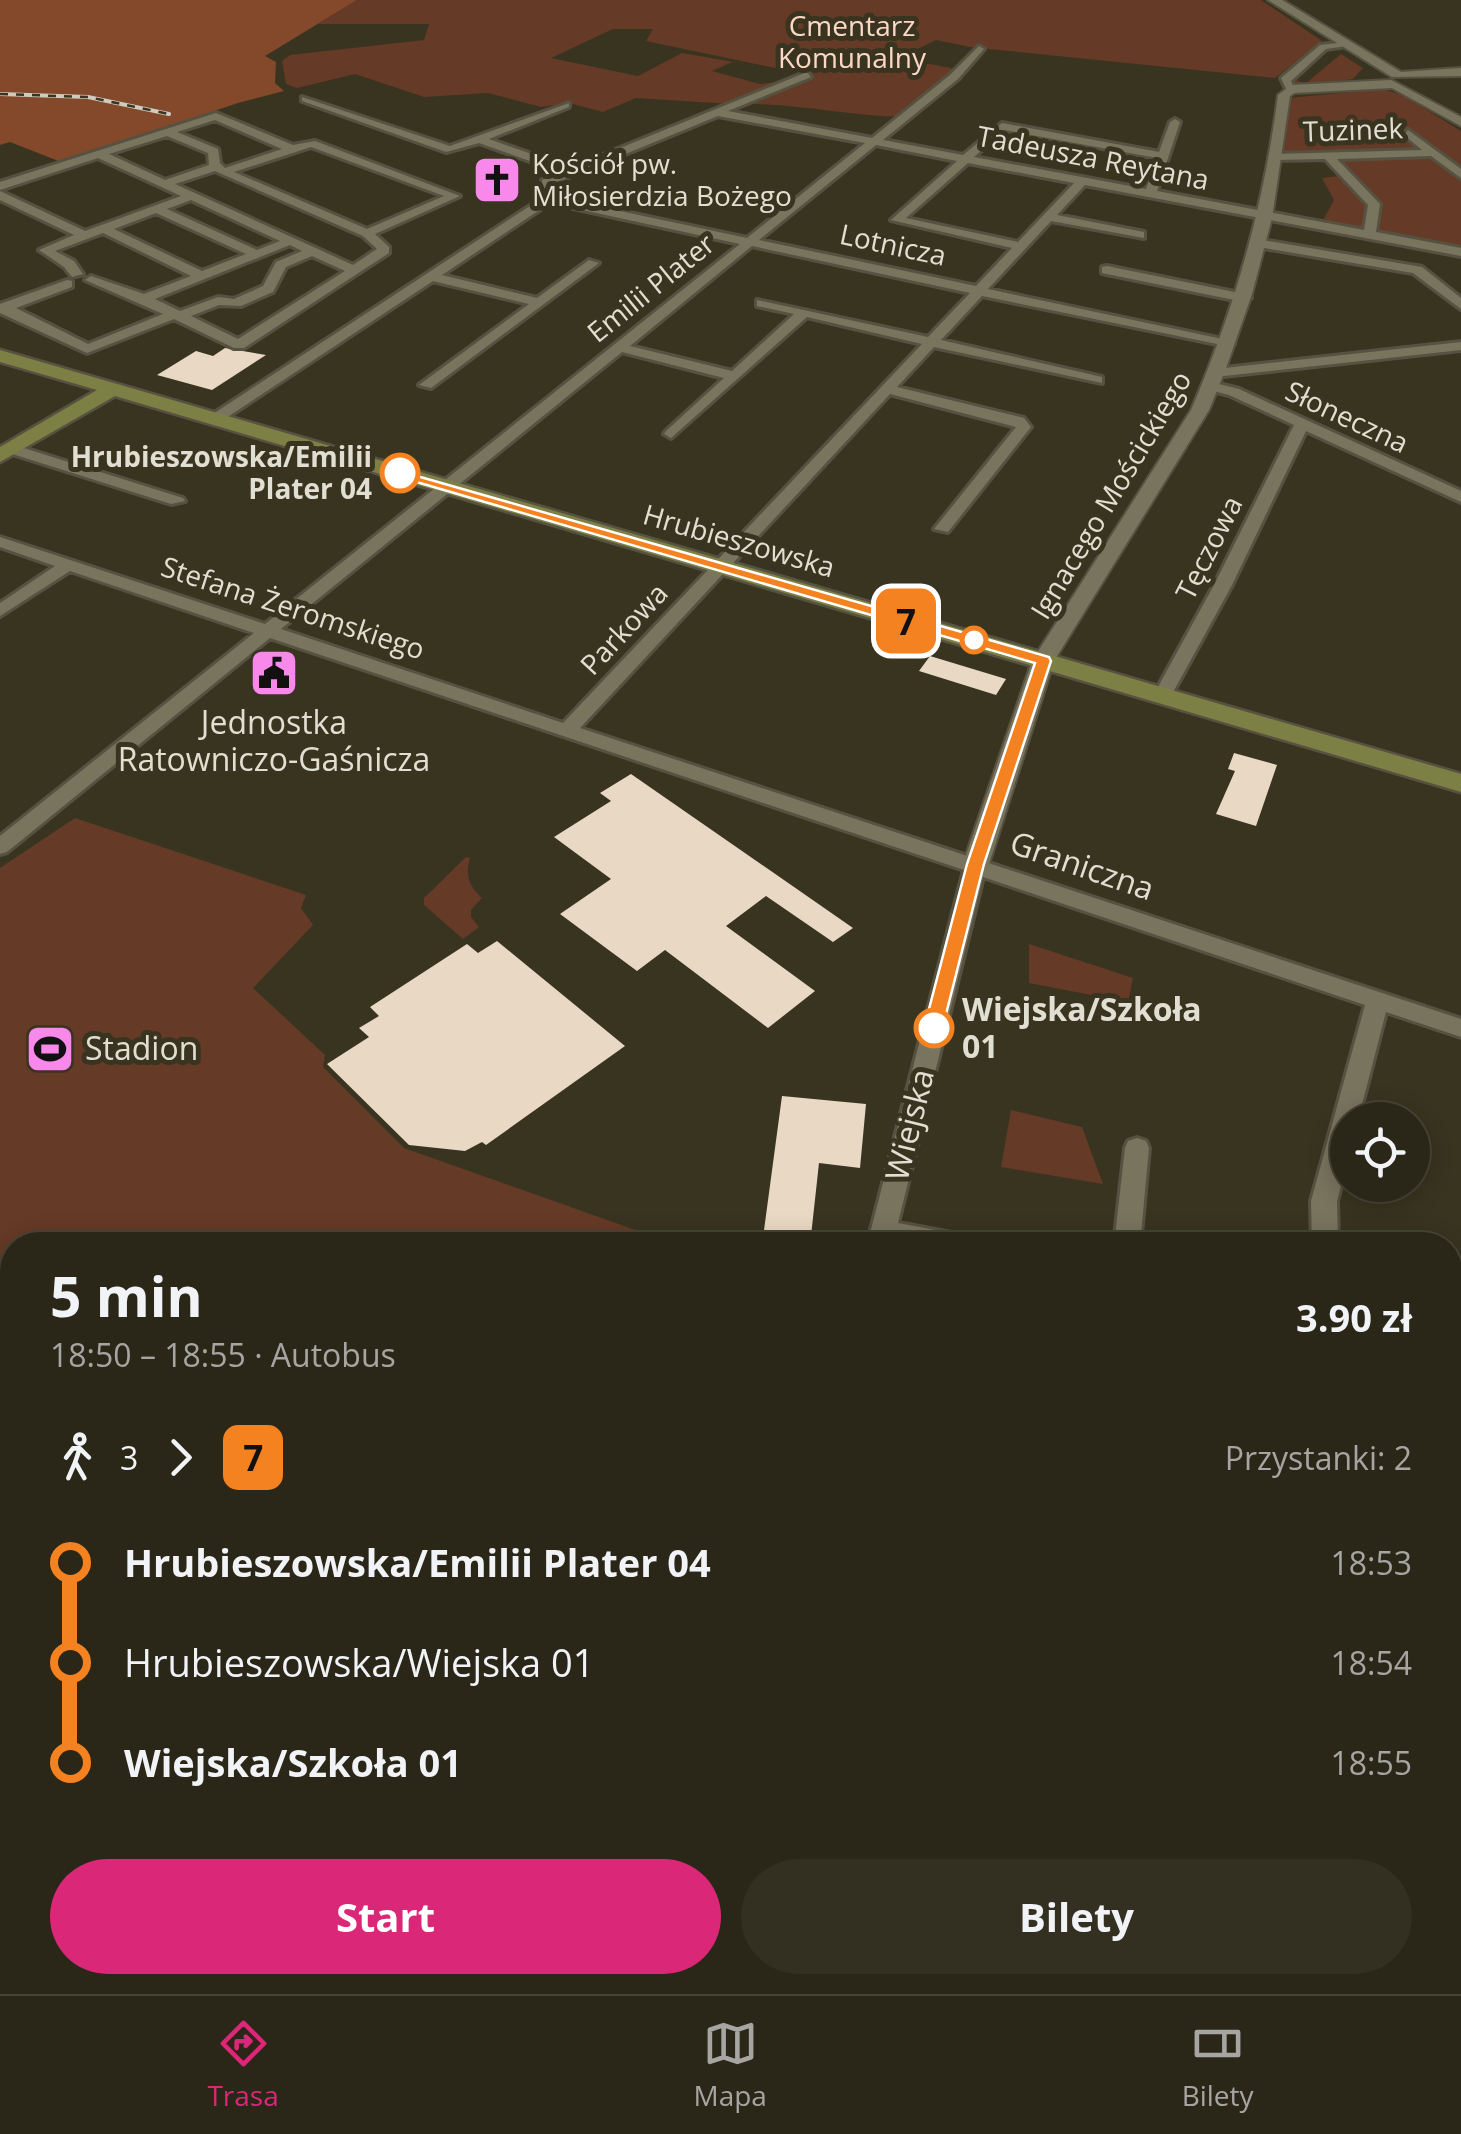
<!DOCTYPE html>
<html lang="pl">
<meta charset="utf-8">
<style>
body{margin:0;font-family:"Open Sans",sans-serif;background:#332f21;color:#f1f3f6;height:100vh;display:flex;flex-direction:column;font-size:38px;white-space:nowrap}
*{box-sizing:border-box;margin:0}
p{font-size:32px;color:#a6a5a2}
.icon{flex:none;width:55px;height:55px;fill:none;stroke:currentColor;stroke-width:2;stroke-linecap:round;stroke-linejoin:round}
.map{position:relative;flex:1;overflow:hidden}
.drawer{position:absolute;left:0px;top:1232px;width:1462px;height:762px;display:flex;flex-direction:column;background:#2b2718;border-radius:40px 40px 0 0;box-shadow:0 5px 25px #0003,0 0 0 2px #474437}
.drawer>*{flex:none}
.badge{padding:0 20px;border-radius:15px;font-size:35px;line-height:65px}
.fabs{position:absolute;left:1330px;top:1102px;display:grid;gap:20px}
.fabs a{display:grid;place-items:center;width:100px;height:100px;border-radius:50%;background:#2b2718;box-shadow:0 5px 25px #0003,0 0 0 2px #474437;font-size:50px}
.map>.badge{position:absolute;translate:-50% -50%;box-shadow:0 0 0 5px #fff}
.legs{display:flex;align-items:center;gap:15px;height:110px;padding:0 50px;font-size:32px}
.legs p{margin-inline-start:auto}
.summary{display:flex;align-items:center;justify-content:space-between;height:170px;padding:0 50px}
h1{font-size:55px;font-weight:700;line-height:75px}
.button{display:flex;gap:20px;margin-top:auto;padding:20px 50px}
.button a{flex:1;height:115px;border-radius:60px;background:#db2777;color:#fff;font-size:40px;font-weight:700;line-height:115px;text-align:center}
.button a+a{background:#332f21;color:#f1f3f6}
ul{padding:0 50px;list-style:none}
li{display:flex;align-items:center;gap:35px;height:100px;font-size:38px}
li i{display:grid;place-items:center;width:15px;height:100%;margin:0 12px;background:currentColor}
li i::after{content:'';width:25px;height:25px;margin:-12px;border:8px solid;border-radius:50%;background:#2b2718}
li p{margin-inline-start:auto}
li:first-child i{background:linear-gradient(#0000 50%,currentColor 0)}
li:last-child i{background:linear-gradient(currentColor 50%,#0000 0)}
.dock{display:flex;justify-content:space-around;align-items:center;height:140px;border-top:2px solid #474437;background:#2b2718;font-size:28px;color:#a6a5a2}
.dock a{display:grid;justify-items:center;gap:5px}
.dock .on{color:#db2777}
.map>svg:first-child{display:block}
.green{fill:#653a26}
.forest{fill:#84482a}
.building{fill:#e9d8c4}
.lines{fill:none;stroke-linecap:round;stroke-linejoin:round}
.minor-casing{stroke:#565241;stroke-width:6}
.tertiary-casing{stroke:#565241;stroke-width:4}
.secondary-casing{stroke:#565241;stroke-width:5}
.minor{fill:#79745e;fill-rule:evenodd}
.tertiary{fill:#79745e;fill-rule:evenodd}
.secondary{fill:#7c8044;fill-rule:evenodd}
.rail-casing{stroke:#cfcbbe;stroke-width:4}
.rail{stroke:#393420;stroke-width:2.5;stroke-dasharray:8;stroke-linecap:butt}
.line-1{fill:#f58220;stroke:#fff;stroke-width:2.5}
.stop-1-dot{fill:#fff;stroke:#f58220;stroke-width:5}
.labels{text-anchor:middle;stroke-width:10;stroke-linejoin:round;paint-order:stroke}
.far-park-label{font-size:28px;fill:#fdd7c5;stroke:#393420}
.far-street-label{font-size:28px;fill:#e1ded2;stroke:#393420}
.far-poi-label{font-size:28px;fill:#e1ded2;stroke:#393420;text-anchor:start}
.far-stop-label{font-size:28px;font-weight:bold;fill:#e1ded2;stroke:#393420;text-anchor:end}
.poi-label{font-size:32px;fill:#e1ded2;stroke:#393420}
.street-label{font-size:32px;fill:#e1ded2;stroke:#393420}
.stop-label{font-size:32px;font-weight:bold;fill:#e1ded2;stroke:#393420;text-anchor:start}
</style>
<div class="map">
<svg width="1461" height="1994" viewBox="0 0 1461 1994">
<rect width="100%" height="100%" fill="#393420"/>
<path class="green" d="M357,0h904l61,41 -47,37 -305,-31 -34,-7 -37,18 62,12 -59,47c-52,-1 -103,-13 -155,-13l66,-28 -167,-35 7,-12h-40l-62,29 87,18 44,-23 75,13 -25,-4 -20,9 48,13 26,-3 -56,23 -94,-6 -33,14 -34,-9 -28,4 -53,-14 -64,4 -69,-23 -58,14 -11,-4 -4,-23 8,-6 134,-15 5,-16h-111z
M1341,54l22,14 -10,11 -48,7 -15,-3 2,-5 13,6z
M1382,89l21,6 58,36v121l-141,-26 14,-26 -12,-22 23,-3 -15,-17 -47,-6 5,-54z
M75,818l231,77 -5,13 12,17 -60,63 72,67 -2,12 81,81 254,90 -5,7h-641v737h835v12h-847v-1126z
M466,857l4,1c-5,17 -1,28 12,40l-11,12v7l8,10 -16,12 -39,-34v-7z
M1029,944l104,34 -5,24 -99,-19z
M1011,1110l71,17 21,57 -102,-17z"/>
<path class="forest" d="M0,0h357l-92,56 11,6 -1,21 9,8 -46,12 -177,59 -51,-20 -10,3z"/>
<path class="building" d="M225,348l41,7 -54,35 -55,-15 39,-24 17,5z
M930,656l76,23 -10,16 -77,-24z
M1234,753l43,12 -21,61 -40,-12 19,-43 -7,-2z
M631,774l222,154 -20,14 -67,-46 -40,30 89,65 -47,37 -103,-78 -28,21 -77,-57 51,-35 -57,-42 57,-36 -11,-8z
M497,941l128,105 -139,99 -4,-3 -17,9 -56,-6 -82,-81 42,-27 -10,-9 20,-12 -9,-9 97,-63 11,9z
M782,1096l84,8 -6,64 -41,-5 -9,82h-48z"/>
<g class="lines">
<g class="minor-casing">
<path id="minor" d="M1346,42v4l-20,3 -35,32 4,10h-8l-6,-13 39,-33z
M979,46l5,3 -26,30 -75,61 80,15 39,-32 157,29 11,-30 5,-3 5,3 -23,69 207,39 4,-25 -43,-46 -50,1 -6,-3 6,-3 147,-4 -18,-15 4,-5 53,39v9l-30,-22 -94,3 43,45 -4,28 85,16v8l-376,-71 -28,30 87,17v6l-93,-17 -63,68 239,51 7,4 -2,3 -250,-51 -41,44 161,37v6l-168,-36 -37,40 127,31 7,9 -83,105 -14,-3 82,-102 -126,-33 -310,334 881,291v18l-75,-25 -28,108h-10v39l-11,42 1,44h-26l-1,-44 54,-196 -382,-128 -85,346 59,11 9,3 4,8h-103l97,-375 -694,-232 -263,214 -7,2v-18l254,-203 -184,-62 -70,45v-13l55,-37 -55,-19v-10l265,87 475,-380 -190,-41 -108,72 95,23 52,-38 10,3 -168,125 -12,-3 110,-81 -96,-23 -213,141h-10v-6l332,-218v-18l19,-8 -82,-29 -33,9 -144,-51v-4l148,49 119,-43v4l-80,32 82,29 236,-96 4,5 -83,34 144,27 78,-63zM718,116l147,27 -118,95 -193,-41 -2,-13zM1004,130l153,28 -11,31 -172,-32zM876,145l81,16 -66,59 121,28 -36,38 -217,-46zM968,163l106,20 -56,59 -112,-24zM752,246l218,47 -42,44 -171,-37v6l37,8 -62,57 -102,-25zM807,317l115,27 -359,379 -282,-94 341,-277 102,26 -58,53 -2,3 7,4z
M216,113l77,32 22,-4 145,55 -85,38 14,13v6l-145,95h-10l-60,-29 -87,34 -87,-40v-9l67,-24 5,1v6l-56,21 72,36 75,-30 -78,-34 6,-4 53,18 47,-18 -88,-43 -48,18 19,10 9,13 -11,3 -8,-10 -25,-17 35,-15 -74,-35v-9l85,40 96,-35 -83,-38 -98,32v-8zM215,120l67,29 -57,19 -5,-5 -2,-14 -41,-17zM167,136l41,17 1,12 -44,15 -56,-26zM311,147l133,49 -77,33 -133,-57zM215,171l148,65 14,13 -24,16 -178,-81zM191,200l89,41 -23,9 -90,-41zM156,213l90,41 -44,17 -88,-42zM290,245l12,6 -26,11 -13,24 -29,13 -16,-2 -38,14 -25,-12zM312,256l33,15 -107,68 -47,-23 28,-11 22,1 32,-14 13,-25z
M1262,240l160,27 39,31v11l-48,-36 -155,-26v-6z
M1107,266l137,28 7,4 -7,4 -142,-29v-6z
M1461,342v8l-246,27 -7,-4 7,-4z
M1211,382l28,7 222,102v11l-155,-71 -74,154 -61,111 -9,6 -9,-6 61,-111 80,-160 -65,-30 -23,-6v-6z
M11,444l172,54 2,3 -14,3 -165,-52 -3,-3z
M1137,1138l9,3 3,7 -9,97h-26l11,-97 3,-7z
M1450,1324l11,2v24l-11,-2z
M1450,1965l11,4v25h-25l-5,-12h19z
M846,1982h36v12h-36z"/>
</g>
<g class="tertiary-casing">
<path id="tertiary" d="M1268,0h14l119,72 60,-4v8l-69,1z
M1391,80l70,37v9l-69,-38 -98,5 -4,3 -18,122 -20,76 -27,77 -16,39 -155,251 -65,203 -4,6h-18l-4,-6 69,-203 159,-251c44,-102 73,-204 87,-315l13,-10z"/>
</g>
<g class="secondary-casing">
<path id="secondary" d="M0,350l1461,424v18l-1346,-396 -115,66v-15l97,-57 -97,-28z"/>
</g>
<use href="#minor" class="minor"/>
<use href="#tertiary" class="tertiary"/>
<use href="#secondary" class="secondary"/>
<g class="rail-casing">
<path id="rail" d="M0,94l88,3 81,17"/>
</g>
<use href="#rail" class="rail"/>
</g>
<path class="line-1" d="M396,470l653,187 2,4 -67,203 -43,170h-14l-3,-6 43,-164 68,-201 -639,-187z"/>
<defs>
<g id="church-square" transform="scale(2.5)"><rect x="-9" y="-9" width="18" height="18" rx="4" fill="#f888ea" stroke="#393420"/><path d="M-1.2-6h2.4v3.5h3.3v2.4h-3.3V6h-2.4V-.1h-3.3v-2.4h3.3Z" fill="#111"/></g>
<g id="civic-square" transform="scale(2.5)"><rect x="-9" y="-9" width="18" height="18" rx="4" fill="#f888ea" stroke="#393420"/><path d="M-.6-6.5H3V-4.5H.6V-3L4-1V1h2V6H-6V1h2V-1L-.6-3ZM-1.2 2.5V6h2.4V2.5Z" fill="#111"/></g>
<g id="stadium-square" transform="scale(2.5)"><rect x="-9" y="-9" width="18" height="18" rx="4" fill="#f888ea" stroke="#393420"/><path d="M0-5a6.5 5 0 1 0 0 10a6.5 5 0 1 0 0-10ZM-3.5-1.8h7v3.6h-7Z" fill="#111"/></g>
</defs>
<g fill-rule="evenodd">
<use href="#church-square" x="497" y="180"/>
<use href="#civic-square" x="274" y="673"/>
<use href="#stadium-square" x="50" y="1049"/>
</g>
<g class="stop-1-dot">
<circle cx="400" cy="473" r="18"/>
<circle cx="974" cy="640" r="12"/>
<circle cx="934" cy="1028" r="18"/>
</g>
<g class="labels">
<g class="far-park-label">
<text x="852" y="36">Cmentarz<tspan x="852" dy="32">Komunalny</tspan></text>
</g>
<g class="far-street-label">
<text transform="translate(1353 130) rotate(-2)" y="10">Tuzinek</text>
<text transform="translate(1093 158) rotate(11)" y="10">Tadeusza Reytana</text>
<text transform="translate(893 245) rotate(12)" y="10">Lotnicza</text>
<text transform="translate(651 288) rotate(-39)" y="10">Emilii Plater</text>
<text transform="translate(1347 417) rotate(25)" y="10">Słoneczna</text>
<text transform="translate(1111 495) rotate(-59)" y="10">Ignacego Mościckiego</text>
<text transform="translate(739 541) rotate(16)" y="10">Hrubieszowska</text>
<text transform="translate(1209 548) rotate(-63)" y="10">Tęczowa</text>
<text transform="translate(293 608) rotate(18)" y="10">Stefana Żeromskiego</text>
<text transform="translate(624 629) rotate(-47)" y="10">Parkowa</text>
</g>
<g class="far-poi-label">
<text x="532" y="174">Kościół pw.<tspan x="532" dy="32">Miłosierdzia Bożego</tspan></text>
</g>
<g class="far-stop-label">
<text x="372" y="467">Hrubieszowska/Emilii<tspan x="372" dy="32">Plater 04</tspan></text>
</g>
<g class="poi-label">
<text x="274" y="734">Jednostka<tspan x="274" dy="37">Ratowniczo-Gaśnicza</tspan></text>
<text x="85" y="1060" text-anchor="start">Stadion</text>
</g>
<g class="street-label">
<text transform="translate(1082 866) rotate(19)" y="11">Graniczna</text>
<text transform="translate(910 1125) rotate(-76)" y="11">Wiejska</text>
</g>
<g class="stop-label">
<text x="962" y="1021">Wiejska/Szkoła<tspan x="962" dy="37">01</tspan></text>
</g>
</g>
</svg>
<div class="fabs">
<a><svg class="icon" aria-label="locate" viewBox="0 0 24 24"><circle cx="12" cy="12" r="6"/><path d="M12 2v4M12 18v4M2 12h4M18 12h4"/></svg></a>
</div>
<b class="badge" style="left:906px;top:621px;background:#f58220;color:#111">7</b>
<section class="drawer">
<div class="summary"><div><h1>5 min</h1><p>18:50 – 18:55 · Autobus</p></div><b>3.90 zł</b></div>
<div class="legs"><svg class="icon" aria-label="walk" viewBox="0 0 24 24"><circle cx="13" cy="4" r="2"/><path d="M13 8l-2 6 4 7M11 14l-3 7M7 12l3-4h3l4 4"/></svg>3<svg class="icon" aria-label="forward" viewBox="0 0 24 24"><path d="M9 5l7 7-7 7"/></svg><b class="badge" style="background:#f58220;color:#111">7</b><p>Przystanki: 2</p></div>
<ul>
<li><i style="color:#f58220"></i><b>Hrubieszowska/Emilii Plater 04</b><p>18:53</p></li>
<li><i style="color:#f58220"></i><span>Hrubieszowska/Wiejska 01</span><p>18:54</p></li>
<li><i style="color:#f58220"></i><b>Wiejska/Szkoła 01</b><p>18:55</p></li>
</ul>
<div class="button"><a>Start</a><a>Bilety</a></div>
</section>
</div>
<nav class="dock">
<a class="on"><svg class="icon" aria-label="directions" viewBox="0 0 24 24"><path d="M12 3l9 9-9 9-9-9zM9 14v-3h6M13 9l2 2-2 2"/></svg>Trasa</a>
<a><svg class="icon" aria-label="map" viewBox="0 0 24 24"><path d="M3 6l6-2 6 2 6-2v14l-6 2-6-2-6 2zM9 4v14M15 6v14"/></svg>Mapa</a>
<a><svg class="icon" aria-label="tickets" viewBox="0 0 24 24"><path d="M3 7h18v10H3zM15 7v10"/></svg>Bilety</a>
</nav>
